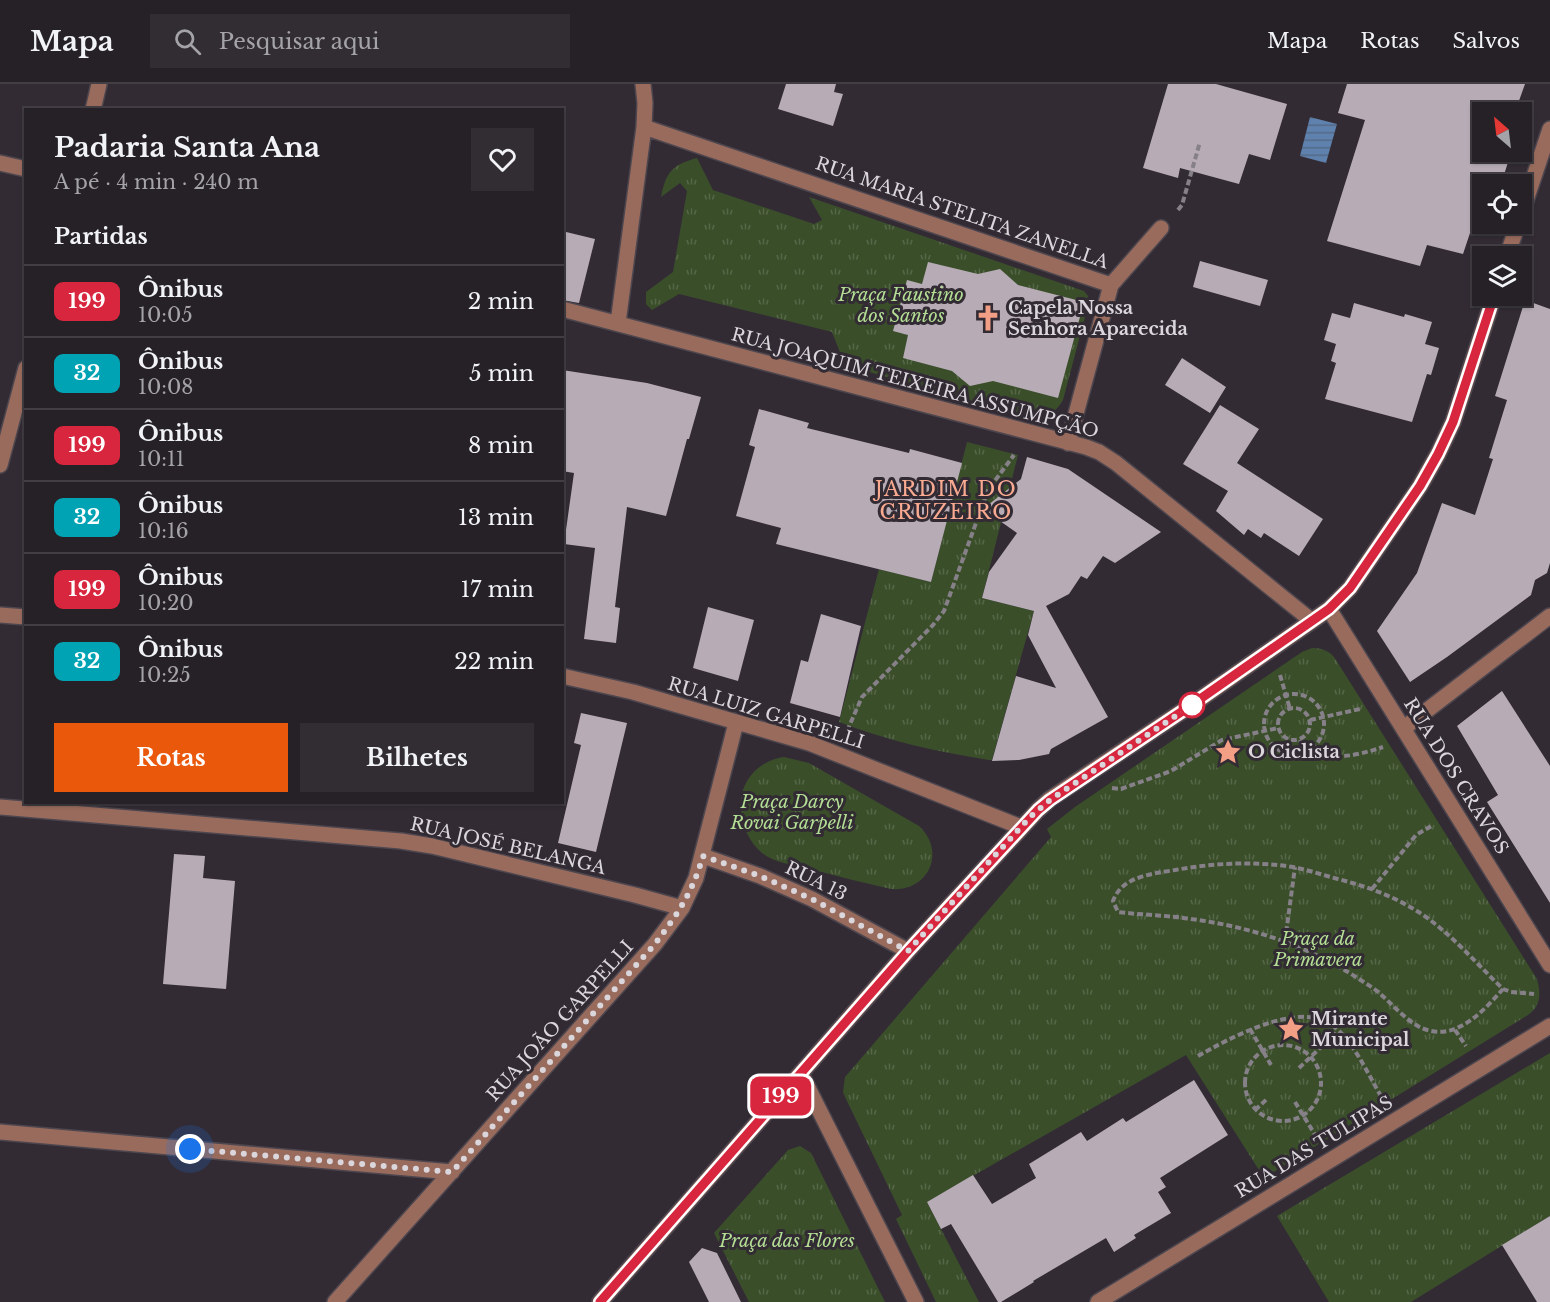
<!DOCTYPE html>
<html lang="pt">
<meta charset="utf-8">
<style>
body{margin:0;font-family:"Libre Baskerville",serif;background:#322d33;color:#f1f3f6;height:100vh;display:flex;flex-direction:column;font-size:22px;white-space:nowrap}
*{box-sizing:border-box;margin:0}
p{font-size:20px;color:#a4a3a7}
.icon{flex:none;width:33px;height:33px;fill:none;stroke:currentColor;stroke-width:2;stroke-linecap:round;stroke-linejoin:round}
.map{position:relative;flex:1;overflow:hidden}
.drawer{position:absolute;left:24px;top:24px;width:540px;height:696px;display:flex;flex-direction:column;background:#262027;border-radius:0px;box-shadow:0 2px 4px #0004,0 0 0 2px #423e44}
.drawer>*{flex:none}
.badge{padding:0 12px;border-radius:9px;font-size:21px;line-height:39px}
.needle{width:39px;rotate:332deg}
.fabs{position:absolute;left:1472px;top:18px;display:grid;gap:12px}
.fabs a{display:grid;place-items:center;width:60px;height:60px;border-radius:0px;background:#262027;box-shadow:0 2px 4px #0004,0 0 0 2px #423e44;font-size:30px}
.you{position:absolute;width:30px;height:30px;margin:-15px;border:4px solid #fff;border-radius:50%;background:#1a73e8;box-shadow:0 0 0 9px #1a73e833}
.map>.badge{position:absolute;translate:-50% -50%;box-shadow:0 0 0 3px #fff}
h2{padding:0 30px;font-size:22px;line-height:54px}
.round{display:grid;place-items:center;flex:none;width:63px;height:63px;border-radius:0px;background:#322d33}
.summary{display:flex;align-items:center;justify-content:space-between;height:102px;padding:0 30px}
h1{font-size:28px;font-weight:800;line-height:45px}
.action{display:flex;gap:12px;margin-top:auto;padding:12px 30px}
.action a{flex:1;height:69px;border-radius:0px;background:#ea580c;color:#fff;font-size:24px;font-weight:800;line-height:69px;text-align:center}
.action a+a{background:#322d33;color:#f1f3f6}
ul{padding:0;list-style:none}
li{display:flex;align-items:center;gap:18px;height:72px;padding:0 30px;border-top:2px solid #423e44}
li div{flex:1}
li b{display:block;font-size:22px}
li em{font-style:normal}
li .badge{min-width:66px;font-weight:700;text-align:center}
header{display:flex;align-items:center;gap:36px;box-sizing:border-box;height:84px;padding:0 30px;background:#262027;border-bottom:2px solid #423e44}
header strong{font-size:28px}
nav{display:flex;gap:33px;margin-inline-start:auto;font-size:21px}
.search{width:420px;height:54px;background:#322d33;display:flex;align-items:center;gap:15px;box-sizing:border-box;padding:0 21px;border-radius:0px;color:#a4a3a7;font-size:22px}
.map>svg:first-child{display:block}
.grass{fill:url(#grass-tufts)}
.water{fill:url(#water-rules)}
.building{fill:#b7acb6}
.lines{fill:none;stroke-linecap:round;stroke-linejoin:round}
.minor-casing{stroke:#4d464f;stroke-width:18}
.path{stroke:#868088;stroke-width:4;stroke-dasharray:6 3;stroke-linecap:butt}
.minor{stroke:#986b5c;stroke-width:15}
.line-casing{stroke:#fff;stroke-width:14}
.line{stroke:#d7263d;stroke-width:9}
.walk{stroke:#dad6dc;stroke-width:6;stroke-dasharray:0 10.8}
.stop-dot{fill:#fff;stroke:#d7263d;stroke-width:3}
.labels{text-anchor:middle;stroke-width:6;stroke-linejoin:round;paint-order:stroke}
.street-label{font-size:18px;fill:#dad6dc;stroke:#322b34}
.park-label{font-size:18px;font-style:italic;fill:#b3de94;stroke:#322b34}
.poi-label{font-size:18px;font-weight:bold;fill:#dad6dc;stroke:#322b34;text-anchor:start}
.neighbourhood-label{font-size:20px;letter-spacing:1.5px;fill:#f9aa91;stroke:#322b34}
</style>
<header>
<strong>Mapa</strong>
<div class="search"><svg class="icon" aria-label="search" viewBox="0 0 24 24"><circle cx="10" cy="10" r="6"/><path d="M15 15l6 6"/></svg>Pesquisar aqui</div>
<nav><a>Mapa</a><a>Rotas</a><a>Salvos</a></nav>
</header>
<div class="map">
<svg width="1550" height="1218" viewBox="0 0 1550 1218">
<defs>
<pattern id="grass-tufts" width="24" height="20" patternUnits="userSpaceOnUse" patternTransform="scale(1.5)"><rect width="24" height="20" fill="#3a4e2a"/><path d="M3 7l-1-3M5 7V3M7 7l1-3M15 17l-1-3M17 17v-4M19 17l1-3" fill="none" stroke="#566748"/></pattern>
<pattern id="water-rules" width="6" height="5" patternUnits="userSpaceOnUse" patternTransform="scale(1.5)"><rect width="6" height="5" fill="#5f81ad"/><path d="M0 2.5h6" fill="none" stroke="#546a88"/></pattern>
</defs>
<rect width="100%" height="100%" fill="#322b34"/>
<path class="grass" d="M697,74l16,32 101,34 8,-4 -13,-23 275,94 4,5 1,6 -26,98c-7,12 -16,18 -30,19l-188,-54 -13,-33 -153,-38 -27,16 -6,-6v-12l27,-20 14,-81 -7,-8 -19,14c5,-25 11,-32 36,-39z
M967,358l51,13 -36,143 52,13 -42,149h-3c-51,-8 -101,-19 -150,-38l40,-153 52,13z
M1312,564c10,0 19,3 24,12l201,319c4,14 4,27 -9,36l-264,163 -78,-123 -259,147 52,100h-43l-40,-83 6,-4 -56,-116 -3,-7 2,-15 206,-240 -4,-8 28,-22 227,-155z
M784,673l25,6 110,63c28,26 9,66 -28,63 -27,-6 -54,-13 -81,-20 -16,-4 -35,-6 -48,-16 -17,-14 -26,-42 -19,-63 7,-19 22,-30 41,-33z
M1550,969v163l-139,86h-82l-52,-86z
M800,1062l11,7 74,149h-136l-35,-69 74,-83z"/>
<path class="water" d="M1310,33l27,7 -11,39 -26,-7z"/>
<path class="building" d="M786,0h50l-2,8 9,2 -10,32 -55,-17z
M1168,0h48l71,20 -17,56 -21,-6 -10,30 -59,-16 -2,10 -35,-10z
M1347,0h178l-10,28h-33v40h20l-1,2 9,2 -9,28h-19v33l-6,-2 -13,39 -36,-9 -7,21 -93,-25 38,-121 -27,-7z
M562,147l33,8 -16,64 -17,-3z
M1200,177l68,19 -8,26 -67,-19z
M928,178l50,12 22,-5 18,16 66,17 -26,96 -65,-17 -23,5 -18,-15 -49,-13 5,-23 -15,-4 14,-51 15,4z
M1525,216l25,9v254l-3,10 -12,7 -4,15 -84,62 -37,25 -33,-51 40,-58 25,-70 33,12 18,-56 -4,-1 18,-58 -12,-4z
M1354,219l50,14 1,-3 27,8 -7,22 14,4 -8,27 -4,-1 -15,48 -87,-23 11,-36 -5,-2 5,-17 -12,-4 8,-27 18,5z
M1182,274l44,29 -16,26 -45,-28z
M562,286l85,13 54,14 -12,42h-2l-21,77 -39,-9 -12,100 5,1 -4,35 -32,-4 11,-91 -31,-4 10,-71 -12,-2z
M1220,321l39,24 -22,34 86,56 -24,37 -35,-23 -3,5 -13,-9 -4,6 -28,-24 12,-20 -45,-27z
M759,325l50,14 -2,5 102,25 1,-4 52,14 -31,119 -155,-38 5,-16 -45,-12 19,-69 -6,-2z
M1027,373l41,12 93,63 -46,31 -12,-7 -16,23 -6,-3 -12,18 -23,12 62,111 -57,32 -2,5 -30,6 -27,1 24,-85 40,12 -28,-53 6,-24 -52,-13 7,-26 28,-39 -34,-24 38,-30z
M708,523l46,13 -16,61 -45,-13z
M821,530l40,12 -21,91 -50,-14 11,-43 7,2z
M1502,607l48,75v137l-63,-101 11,-7 -41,-69z
M581,629l46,10 -31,129 -38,-9 23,-98 -7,-2z
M174,770l31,2 -2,22 32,3 -9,108 -63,-5z
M1194,996l34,55 -68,43 6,9 -8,5 13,21 -37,22 2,3 -22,14 -8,-14 -73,43 1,1 -33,20h-3l-47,-78 -10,5 -14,-27 46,-27 19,29 44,-26 -7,-14 52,-32 6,9 36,-23 3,4z
M1550,1132v86h-13l-35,-57z
M702,1164l15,5 24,49h-32l-20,-40z"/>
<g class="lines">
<g class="minor-casing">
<path id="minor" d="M93,26l6,-26
M644,43l467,158 -43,158
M0,79l26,6
M1521,131l29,-86
M1507,172l11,-32
M1111,201l50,-57
M562,225l524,138 13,5 17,11 196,158
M618,239l26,-196 1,-24 -2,-19
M0,381l26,-97
M1329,525l221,356
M0,531l26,2
M562,592l71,16 176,51 212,84
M1404,644l146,-112
M0,723l401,34 31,5 203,49 47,13
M703,772l57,20 52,23 96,52
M801,990l115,228
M0,1048l452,40
M335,1218l320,-358 27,-36 14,-30 40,-155
M600,1218l308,-351 130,-141 12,-11 140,-93 139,-97 21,-21 70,-102 18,-32 15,-32 41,-126
M1098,1218l452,-276"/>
</g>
<path class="path" d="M1178,126l4,-5 18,-63
M1280,591l10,34
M1264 640a30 30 0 1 1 60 0a30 30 0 1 1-60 0Z
M1278 640a16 16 0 1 1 32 0a16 16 0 1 1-32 0Z
M1310,636l50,-11
M847,647l15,-34 71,-72 11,-14 44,-121 26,-35
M1300,656l4,13c32,6 49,4 79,-6
M1112,704l9,1 50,-18 51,-31 56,-12
M1372,805l44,-54 17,-10
M1285,857l10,-74
M1503,905c-17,19 -42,48 -72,42 -22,-4 -40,-30 -58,-43 -14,-9 -29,-19 -43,-26 -43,-23 -92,-37 -139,-43 -25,-4 -49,-4 -73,-7l-5,-11c9,-25 39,-27 62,-31 39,-7 79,-9 118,-3 15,3 30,8 45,12 31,8 61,19 88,38 29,21 51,47 77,72l8,3 23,2
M1250,945l21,36
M1455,946l11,16
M1245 999a38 38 0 1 1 76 0a38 38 0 1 1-76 0Z
M1198,972c30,-17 101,-56 134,-31 21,15 37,51 50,73
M1299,984l39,-37
M1295,1018l22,36
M1255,1026l12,-11"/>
<use href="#minor" class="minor"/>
</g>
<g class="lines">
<g class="line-casing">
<path id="line" d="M600,1218l308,-351 130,-141 12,-10 140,-94 139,-97 21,-21 70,-102 18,-32 15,-32 41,-126"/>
</g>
<use href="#line" class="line"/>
<path class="walk" d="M190,1065l262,23 203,-228c23,-31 37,-50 48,-88l57,20 52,23 96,52 122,-134 20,-17 142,-95"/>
</g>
<defs>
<g id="church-bare" transform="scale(2.07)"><path d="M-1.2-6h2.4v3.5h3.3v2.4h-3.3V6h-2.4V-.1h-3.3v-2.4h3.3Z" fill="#f39f85" stroke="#322b34" stroke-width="2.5" paint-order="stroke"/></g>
<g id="sight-bare" transform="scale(2.07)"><path d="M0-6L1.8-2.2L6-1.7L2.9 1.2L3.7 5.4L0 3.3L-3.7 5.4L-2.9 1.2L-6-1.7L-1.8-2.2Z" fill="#f39f85" stroke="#322b34" stroke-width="2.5" paint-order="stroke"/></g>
</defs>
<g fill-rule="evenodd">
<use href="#church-bare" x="988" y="234"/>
<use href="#sight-bare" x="1228" y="668"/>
<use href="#sight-bare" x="1291" y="945"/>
</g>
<circle class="stop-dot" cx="1192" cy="621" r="12"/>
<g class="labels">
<g class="street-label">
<text transform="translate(962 129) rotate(19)" y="6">RUA MARIA STELITA ZANELLA</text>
<text transform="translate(915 299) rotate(15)" y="6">RUA JOAQUIM TEIXEIRA ASSUMPÇÃO</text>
<text transform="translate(766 629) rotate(17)" y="6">RUA LUIZ GARPELLI</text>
<text transform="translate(1456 692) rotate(58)" y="6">RUA DOS CRAVOS</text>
<text transform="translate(508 762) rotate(13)" y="6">RUA JOSÉ BELANGA</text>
<text transform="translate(816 797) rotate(26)" y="6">RUA 13</text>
<text transform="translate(560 937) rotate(-48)" y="6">RUA JOÃO GARPELLI</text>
<text transform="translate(1314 1063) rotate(-31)" y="6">RUA DAS TULIPAS</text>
</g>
<g class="park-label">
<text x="901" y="217">Praça Faustino<tspan x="901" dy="21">dos Santos</tspan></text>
<text x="792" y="724">Praça Darcy<tspan x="792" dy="21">Rovai Garpelli</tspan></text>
<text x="1318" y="861">Praça da<tspan x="1318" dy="21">Primavera</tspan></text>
<text x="787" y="1163">Praça das Flores</text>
</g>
<g class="poi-label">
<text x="1008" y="230">Capela Nossa<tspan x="1008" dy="21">Senhora Aparecida</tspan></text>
<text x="1248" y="674">O Ciclista</text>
<text x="1311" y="941">Mirante<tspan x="1311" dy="21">Municipal</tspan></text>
</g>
<g class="neighbourhood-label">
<text x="946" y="412">JARDIM DO<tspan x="946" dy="23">CRUZEIRO</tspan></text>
</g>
</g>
</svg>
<div class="fabs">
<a><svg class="needle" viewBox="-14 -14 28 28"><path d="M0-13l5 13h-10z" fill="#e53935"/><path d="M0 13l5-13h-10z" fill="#a4a3a7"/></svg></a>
<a><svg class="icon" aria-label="locate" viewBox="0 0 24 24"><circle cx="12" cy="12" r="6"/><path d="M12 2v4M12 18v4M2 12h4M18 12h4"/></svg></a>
<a><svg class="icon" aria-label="layers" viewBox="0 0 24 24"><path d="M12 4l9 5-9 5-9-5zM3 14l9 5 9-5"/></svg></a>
</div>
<div class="you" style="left:190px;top:1065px"></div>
<b class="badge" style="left:781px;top:1012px;background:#d7263d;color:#fff">199</b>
<section class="drawer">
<div class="summary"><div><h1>Padaria Santa Ana</h1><p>A pé · 4 min · 240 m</p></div><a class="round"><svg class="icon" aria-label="heart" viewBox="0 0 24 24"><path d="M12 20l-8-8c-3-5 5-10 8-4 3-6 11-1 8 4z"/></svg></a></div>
<h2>Partidas</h2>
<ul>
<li><span class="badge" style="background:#d7263d;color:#fff">199</span><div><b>Ônibus</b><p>10:05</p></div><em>2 min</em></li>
<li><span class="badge" style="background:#00a3b4;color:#fff">32</span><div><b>Ônibus</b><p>10:08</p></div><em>5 min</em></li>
<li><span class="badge" style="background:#d7263d;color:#fff">199</span><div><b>Ônibus</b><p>10:11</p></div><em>8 min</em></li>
<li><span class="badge" style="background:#00a3b4;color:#fff">32</span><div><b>Ônibus</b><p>10:16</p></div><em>13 min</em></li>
<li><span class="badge" style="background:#d7263d;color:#fff">199</span><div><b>Ônibus</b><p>10:20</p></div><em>17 min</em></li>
<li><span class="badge" style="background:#00a3b4;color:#fff">32</span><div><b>Ônibus</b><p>10:25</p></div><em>22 min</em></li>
</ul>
<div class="action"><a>Rotas</a><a>Bilhetes</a></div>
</section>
</div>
